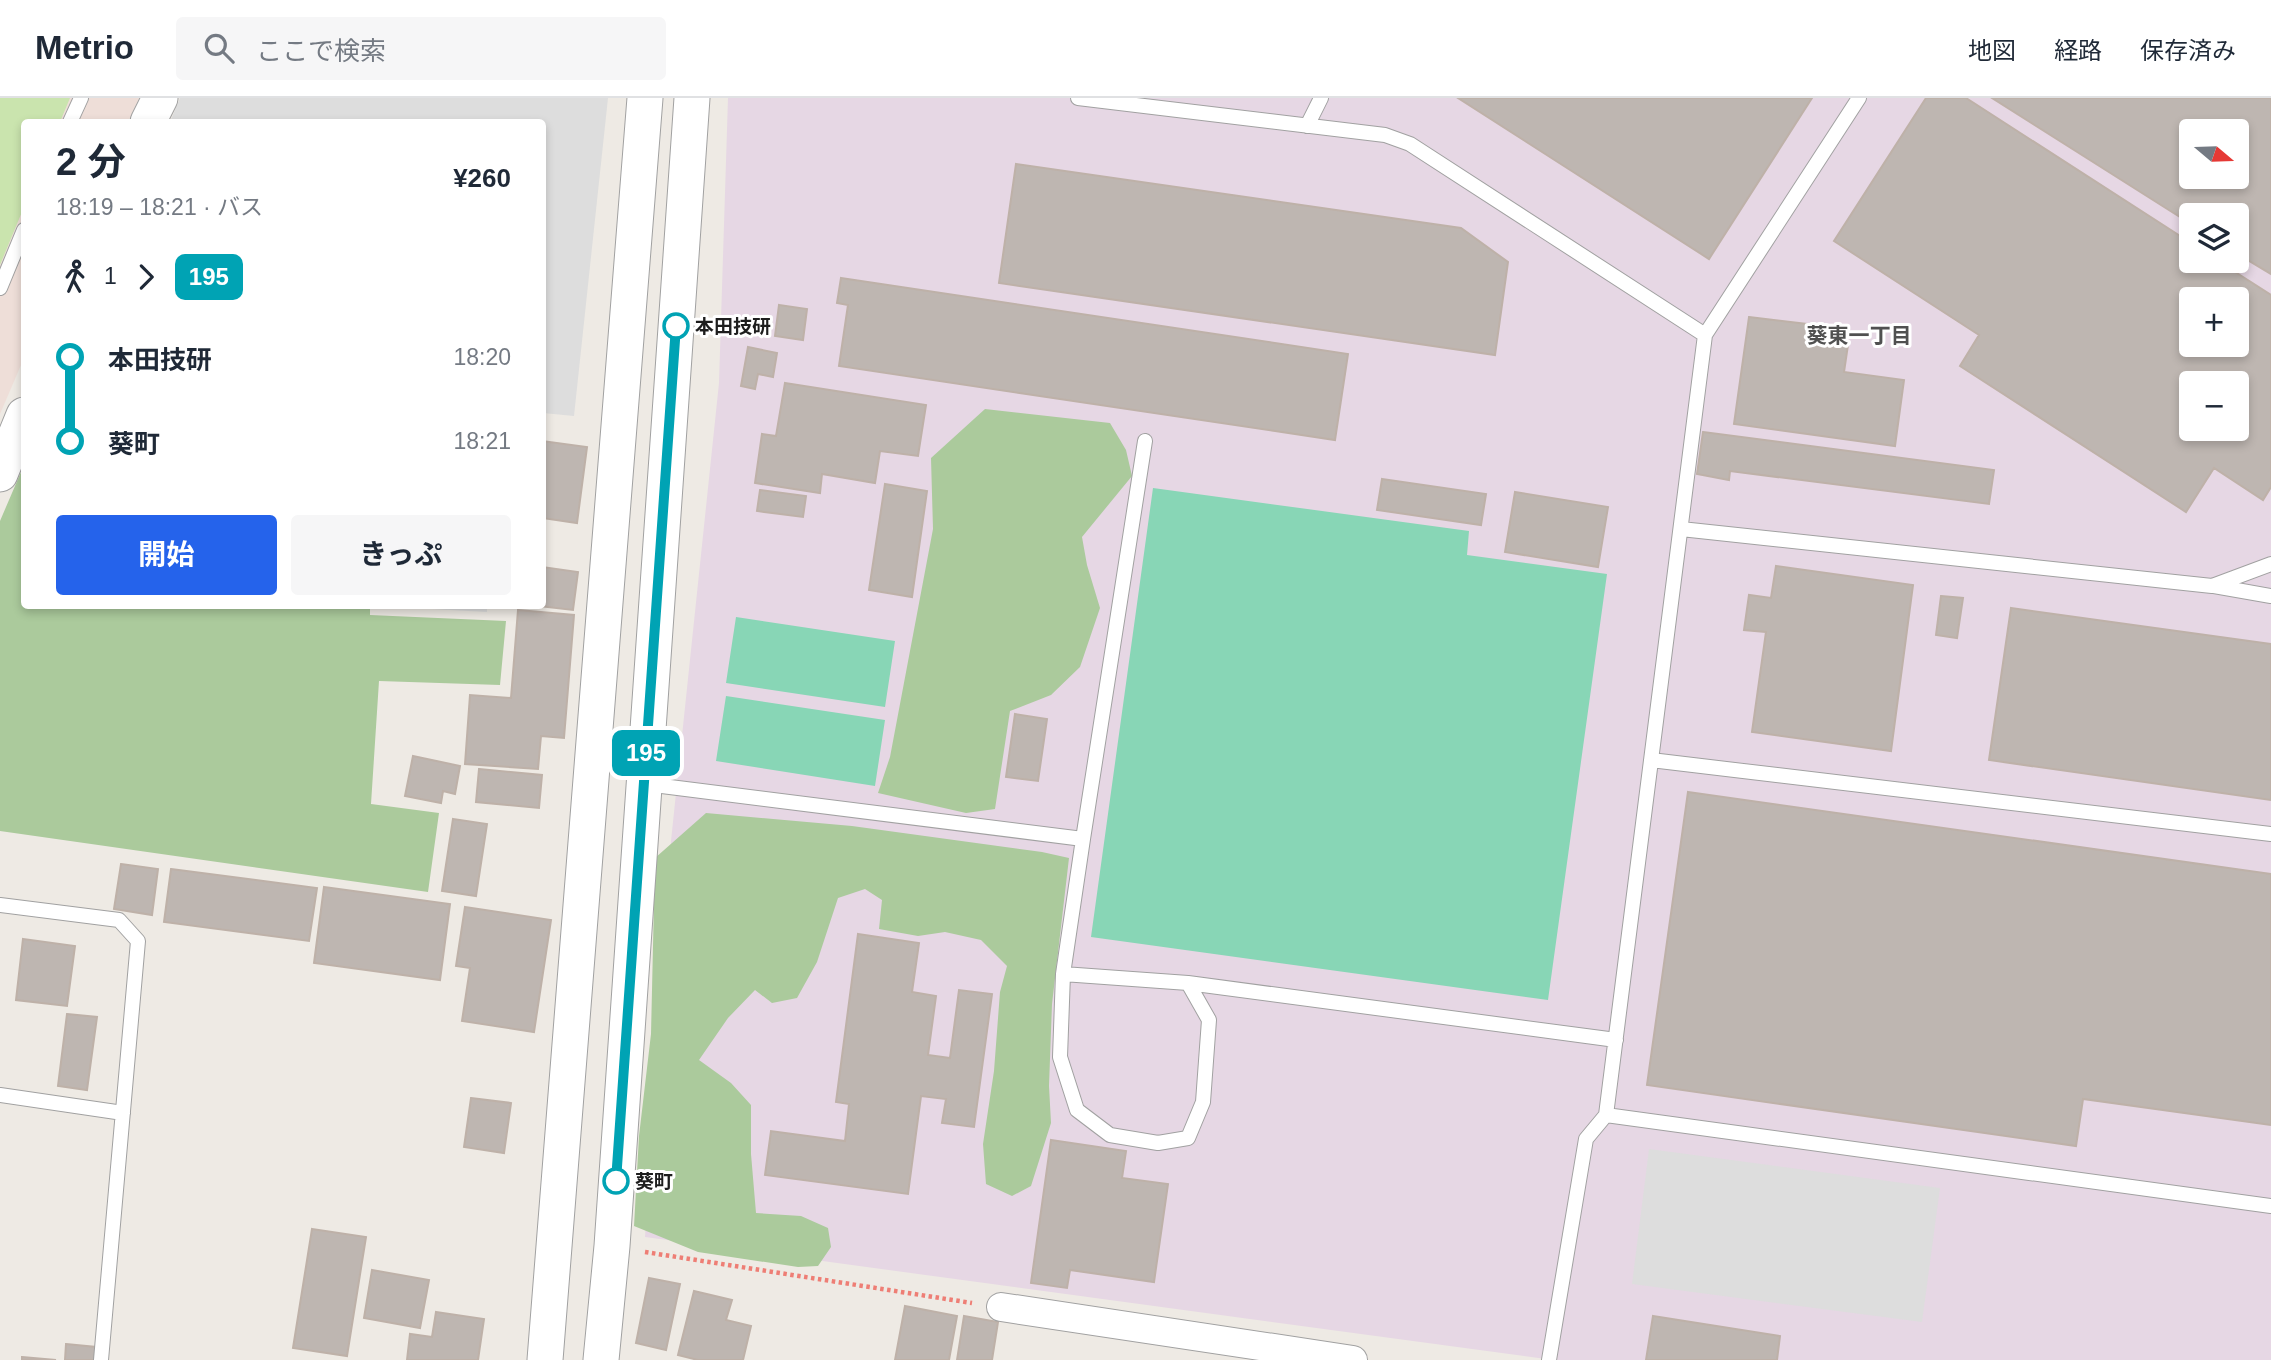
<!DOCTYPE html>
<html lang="ja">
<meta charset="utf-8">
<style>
body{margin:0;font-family:Arial,"Noto Sans JP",sans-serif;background:#f6f6f7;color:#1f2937;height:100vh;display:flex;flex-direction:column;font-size:26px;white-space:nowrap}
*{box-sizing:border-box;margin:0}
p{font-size:23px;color:#747a83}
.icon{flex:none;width:38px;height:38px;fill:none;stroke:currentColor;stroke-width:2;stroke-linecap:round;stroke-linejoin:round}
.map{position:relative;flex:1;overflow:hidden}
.side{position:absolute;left:21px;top:21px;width:525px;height:490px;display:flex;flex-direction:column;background:#fff;border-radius:7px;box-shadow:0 4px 10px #0003}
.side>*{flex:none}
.badge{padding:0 14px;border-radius:10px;font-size:24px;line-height:46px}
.needle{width:46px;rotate:109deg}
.buttons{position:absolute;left:2179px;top:21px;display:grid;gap:14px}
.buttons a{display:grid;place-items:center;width:70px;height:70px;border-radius:7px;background:#fff;box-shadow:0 4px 10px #0003;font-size:35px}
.map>.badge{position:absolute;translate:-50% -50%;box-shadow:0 0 0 4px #fff}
.legs{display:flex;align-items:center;gap:10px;height:77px;padding:0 35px;font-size:23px}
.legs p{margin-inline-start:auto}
.head{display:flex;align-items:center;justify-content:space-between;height:119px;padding:0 35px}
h1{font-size:38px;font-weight:700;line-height:52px}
.button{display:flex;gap:14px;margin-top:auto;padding:14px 35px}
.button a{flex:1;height:80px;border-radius:7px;background:#2563eb;color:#fff;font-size:28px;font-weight:700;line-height:80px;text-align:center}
.button a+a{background:#f6f6f7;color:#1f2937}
ul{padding:0 35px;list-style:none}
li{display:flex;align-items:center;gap:24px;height:84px;font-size:26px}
li i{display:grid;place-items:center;width:10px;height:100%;margin:0 9px;background:currentColor}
li i::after{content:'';width:18px;height:18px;margin:-9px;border:5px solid;border-radius:50%;background:#fff}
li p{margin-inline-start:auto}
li:first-child i{background:linear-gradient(#0000 50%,currentColor 0)}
li:last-child i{background:linear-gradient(currentColor 50%,#0000 0)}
header{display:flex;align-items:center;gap:42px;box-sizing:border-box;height:98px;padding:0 35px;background:#fff;border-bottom:2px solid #e0e1e3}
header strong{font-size:33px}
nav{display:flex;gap:38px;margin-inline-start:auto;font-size:24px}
.search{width:490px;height:63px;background:#f6f6f7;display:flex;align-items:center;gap:18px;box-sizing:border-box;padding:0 24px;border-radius:7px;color:#747a83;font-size:26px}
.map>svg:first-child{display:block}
.industrial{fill:#e6d7e4;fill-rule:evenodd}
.military{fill:#eeded8}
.grass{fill:#cae4ae}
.forest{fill:#abca9c}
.pitch{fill:#88d6b6}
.parking{fill:#ddd}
.building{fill:#beb6b1;stroke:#beb1a8;stroke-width:2;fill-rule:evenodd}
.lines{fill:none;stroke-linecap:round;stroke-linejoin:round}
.service-casing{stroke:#a1a1a1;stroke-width:16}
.minor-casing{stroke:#a1a1a1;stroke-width:30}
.tertiary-casing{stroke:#a1a1a1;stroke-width:37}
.path{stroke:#ee7e75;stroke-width:4.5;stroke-dasharray:3.5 3.5;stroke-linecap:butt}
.service{stroke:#fff;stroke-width:14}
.minor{stroke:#fff;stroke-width:28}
.tertiary{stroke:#fff;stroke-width:35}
.line-1-casing{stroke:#fff;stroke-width:16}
.line-1{stroke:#00a3b4;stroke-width:10}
.stop-1-dot{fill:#fff;stroke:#00a3b4;stroke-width:3.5}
.labels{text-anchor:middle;stroke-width:6;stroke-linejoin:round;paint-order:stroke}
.stop-label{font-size:19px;font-weight:bold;fill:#1d1d1d;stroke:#fff;text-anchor:start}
.neighbourhood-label{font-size:21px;font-weight:bold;fill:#505050;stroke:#fff}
</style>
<header>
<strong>Metrio</strong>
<div class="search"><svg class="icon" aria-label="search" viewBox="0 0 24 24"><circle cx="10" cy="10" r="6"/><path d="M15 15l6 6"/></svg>ここで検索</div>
<nav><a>地図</a><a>経路</a><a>保存済み</a></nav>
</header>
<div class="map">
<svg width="2271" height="1262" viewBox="0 0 2271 1262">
<rect width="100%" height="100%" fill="#eeeae4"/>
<path class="industrial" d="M728,0h1543v1262h-718l-908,-123 26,-396 48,-458zM2191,33h45v46h-45zM2191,117h45v46h-45zM2191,201h45v46h-45zM2191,285h45v46h-45z"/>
<path class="military" d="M0,0h139l-11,24h-104v236l-24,56z"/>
<path class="grass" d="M0,0h70l-10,24h-36v85l-24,58z"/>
<path class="forest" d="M985,311l125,14 16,27 6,26 -50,61 5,28 13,43 -20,59 -29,28 -41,16 -15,98 -29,4 -88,-20 12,-36 43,-228 -2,-71z
M24,367v141h346v9l136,6 -6,64 -121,-4 -8,123 68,9 -11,79 -428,-61v-310z
M706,715l146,13 190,26 27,6 -17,146 -3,82 2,37 -20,63 -19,10 -26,-12 -3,-40 11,-73 6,-79 7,-26 -26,-26 -36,-8 -27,4 -39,-7 3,-29 -17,-11 -27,9 -21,64 -20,36 -25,5 -17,-13 -27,28 -29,42 32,23 20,22v49l5,59 45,3 27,12 3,19 -13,19 -20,1 -100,-15 -64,-26 5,-90 12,-102 4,-176z"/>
<path class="pitch" d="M1153,390l316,43 -2,24 140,19 -59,426 -457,-63z
M736,519l159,24 -10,66 -159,-24z
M726,598l159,24 -10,66 -159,-25z"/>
<path class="parking" d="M180,0h428l-34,318 -31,-3 -1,-291h-372z
M378,508h109v6z
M1649,1051l291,39 -18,134 -290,-38z"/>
<path class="building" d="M1458,0h354l-103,161z
M1926,0h40l225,145v18h27l53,34v192l-8,13 -49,-32 -28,44 -226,-146 19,-31 -145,-94zM2191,201h45v46h-45zM2191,285h45v46h-45z
M1992,0h279v176l-35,-21v-38h-45v9zM2191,33h45v46h-45z
M1016,66l445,64 47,34 -13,93 -496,-72z
M841,180l507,76 -13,86 -496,-74 9,-61 -11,-2z
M779,207l28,4 -4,31 -28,-4z
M1749,219l75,9 24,19 -4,27 60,8 -9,66 -161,-22z
M748,249l29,6 -4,24 -15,-3 -3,15 -14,-3z
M785,285l141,22 -8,51 -38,-5 -5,32 -53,-9 -2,19 -65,-10 7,-49 14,2z
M1703,334l291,38 -5,34 -259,-33 -1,9 -32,-6z
M542,343l45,6 -10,76 -35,-5z
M1382,381l104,15 -5,31 -104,-15z
M885,386l42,7 -15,106 -43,-7z
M760,392l46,6 -3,21 -46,-6z
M1515,394l93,15 -10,60 -93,-15z
M1776,468l137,19 -22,166 -139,-19 14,-100 -22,-2 5,-35 22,3z
M542,469l36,5 -5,38 -34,-4h3z
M1941,498l22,2 -6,40 -21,-3z
M2011,510l260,36v156l-282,-40z
M518,512l56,5 -10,123 -23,-2 -3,33 -73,-5 5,-69 41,3z
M1015,616l32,5 -9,62 -32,-4z
M413,658l47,10 -5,28 -12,-3 -2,12 -36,-7z
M479,671l63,6 -3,33 -63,-6z
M1688,694l583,82v251l-188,-26 -7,47 -429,-61z
M453,721l34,5 -11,72 -34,-5z
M121,766l37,5 -6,46 -38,-6z
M171,771l146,19 -8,53 -145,-19z
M324,789l126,17 -10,76 -126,-17z
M465,809l86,13 -17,112 -72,-11 8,-53 -14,-2z
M858,836l61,9 -7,49 24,4 -8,59 22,3 9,-68 33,4 -18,133 -32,-4 4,-24 -25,-3 -13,98 -143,-19 6,-44 74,10 4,-37 -13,-2z
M23,841l52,7 -8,60 -51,-6z
M67,916l30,3 -10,73 -29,-4z
M471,1000l40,5 -7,50 -40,-6z
M1051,1042l75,11 -4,27 46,6 -14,98 -84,-12 -3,18 -36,-5z
M312,1131l54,8 -19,119 -54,-8z
M372,1172l57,10 -9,48 -56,-10z
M649,1180l31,6 -14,66 -30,-7z
M694,1193l38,9 -6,20 25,6 -8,34h-45l-20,-5z
M905,1208l52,10 -8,44h-54z
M436,1214l48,7 -6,41h-71l3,-26 22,3z
M964,1218l34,6 -6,38h-35z
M1653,1218l127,20 -3,24h-131z
M66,1246l30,3 -1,13h-30z
M22,1259l34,3h-34z"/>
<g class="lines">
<g class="service-casing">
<path id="service" d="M1078,0l307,37 25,9 295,191 154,-237
M70,24l11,-24
M1307,28l14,-28
M0,190l24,-58
M1705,237l-99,780 665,91
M1681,431l531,57 59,-22
M2214,488l57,10
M1651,662l620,74
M646,686l437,55 62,-398
M0,807l119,15 19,21 -37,419
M1063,876l-3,83 17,53 33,25 48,8 30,-5 15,-36 6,-82 -21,-37 -125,-9 20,-135
M1188,885l428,57
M0,997l123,18
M1549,1262l37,-221 20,-24"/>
</g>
<g class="minor-casing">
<path id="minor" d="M1001,1209l352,53"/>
</g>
<g class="tertiary-casing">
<path id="tertiary" d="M148,24l12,-24
M0,376l24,-59
M545,1262l100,-1262
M601,1262l11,-114 80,-1148"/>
</g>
<path class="path" d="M645,1154l327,51"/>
<use href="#service" class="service"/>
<use href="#minor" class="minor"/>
<use href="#tertiary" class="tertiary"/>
</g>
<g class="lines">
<g class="line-1-casing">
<path id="line-1" d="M616,1083l60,-855"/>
</g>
<use href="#line-1" class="line-1"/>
</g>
<g class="stop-1-dot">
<circle cx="676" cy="228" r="12"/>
<circle cx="616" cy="1083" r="12"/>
</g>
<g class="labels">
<g class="stop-label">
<text x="695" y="235">本田技研</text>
<text x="635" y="1090">葵町</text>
</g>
<g class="neighbourhood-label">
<text x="1859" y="245">葵東一丁目</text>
</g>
</g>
</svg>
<div class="buttons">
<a><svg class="needle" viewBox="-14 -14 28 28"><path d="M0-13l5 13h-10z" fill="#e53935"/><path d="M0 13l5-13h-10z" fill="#747a83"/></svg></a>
<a><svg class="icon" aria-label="layers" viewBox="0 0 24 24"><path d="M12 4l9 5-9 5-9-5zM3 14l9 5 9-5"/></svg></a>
<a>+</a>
<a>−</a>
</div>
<b class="badge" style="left:646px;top:655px;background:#00a3b4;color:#fff">195</b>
<section class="side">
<div class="head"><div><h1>2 分</h1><p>18:19 – 18:21 · バス</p></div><b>¥260</b></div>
<div class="legs"><svg class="icon" aria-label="walk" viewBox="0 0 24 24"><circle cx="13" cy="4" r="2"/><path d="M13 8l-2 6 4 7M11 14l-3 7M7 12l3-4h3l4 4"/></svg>1<svg class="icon" aria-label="forward" viewBox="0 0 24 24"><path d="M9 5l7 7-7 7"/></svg><b class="badge" style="background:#00a3b4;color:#fff">195</b></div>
<ul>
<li><i style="color:#00a3b4"></i><b>本田技研</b><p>18:20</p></li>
<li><i style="color:#00a3b4"></i><b>葵町</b><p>18:21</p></li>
</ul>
<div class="button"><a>開始</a><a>きっぷ</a></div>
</section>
</div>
